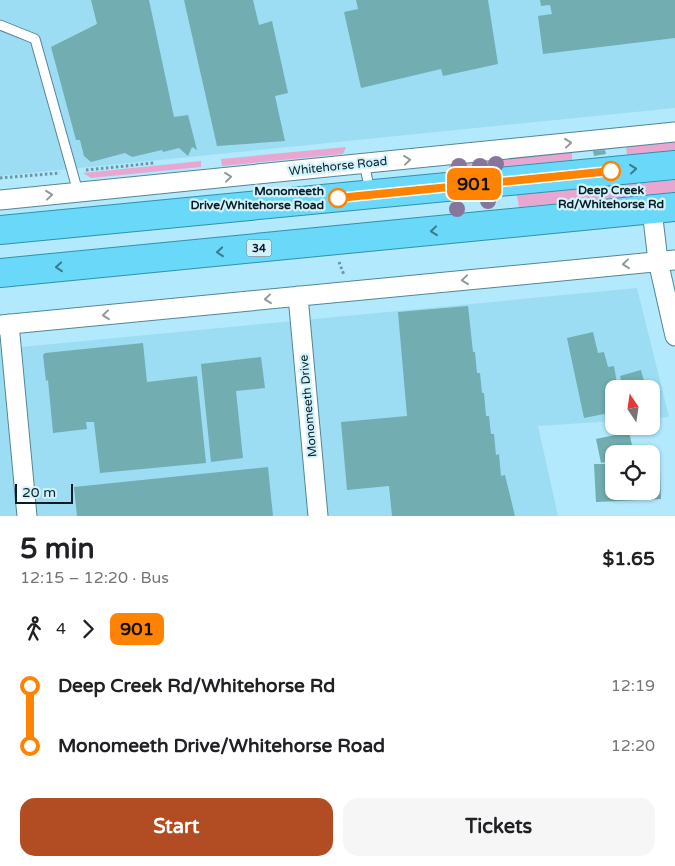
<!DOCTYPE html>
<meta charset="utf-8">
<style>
body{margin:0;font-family:"Varela Round",sans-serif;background:#f6f6f6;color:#202124;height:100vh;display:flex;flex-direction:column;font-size:19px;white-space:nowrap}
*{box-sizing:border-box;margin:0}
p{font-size:16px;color:#757577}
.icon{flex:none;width:28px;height:28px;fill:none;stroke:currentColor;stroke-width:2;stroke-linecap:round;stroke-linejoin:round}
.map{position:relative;height:516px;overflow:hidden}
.panel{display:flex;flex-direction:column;background:#fff;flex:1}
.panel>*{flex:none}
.badge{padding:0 10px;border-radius:8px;font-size:18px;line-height:32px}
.needle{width:32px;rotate:347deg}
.fabs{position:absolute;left:605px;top:380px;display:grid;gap:10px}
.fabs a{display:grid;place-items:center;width:55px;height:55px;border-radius:10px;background:#fff;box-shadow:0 1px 4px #0004;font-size:25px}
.scale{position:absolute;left:15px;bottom:12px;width:58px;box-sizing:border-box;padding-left:5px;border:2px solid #081e25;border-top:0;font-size:14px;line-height:18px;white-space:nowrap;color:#081e25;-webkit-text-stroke:4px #d2f2fd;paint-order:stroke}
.map>.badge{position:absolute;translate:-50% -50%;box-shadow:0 0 0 2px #fff}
.legs{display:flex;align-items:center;gap:8px;height:55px;padding:0 20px;font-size:16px}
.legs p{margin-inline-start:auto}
.head{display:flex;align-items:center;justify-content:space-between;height:85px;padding:0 20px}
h1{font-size:28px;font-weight:700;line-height:38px}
.cta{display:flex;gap:10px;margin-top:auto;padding:10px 20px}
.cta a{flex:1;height:58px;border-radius:15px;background:#b24c22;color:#fff;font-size:20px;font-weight:700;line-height:58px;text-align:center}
.cta a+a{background:#f6f6f6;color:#202124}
ul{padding:0 20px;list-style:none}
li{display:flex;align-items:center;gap:18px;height:60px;font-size:19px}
li i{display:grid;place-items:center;width:8px;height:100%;margin:0 6px;background:currentColor}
li i::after{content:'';width:12px;height:12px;margin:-6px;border:4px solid;border-radius:50%;background:#fff}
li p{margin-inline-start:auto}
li:first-child i{background:linear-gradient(#0000 50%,currentColor 0)}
li:last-child i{background:linear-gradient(currentColor 50%,#0000 0)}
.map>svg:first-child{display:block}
.built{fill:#9dddf3}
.green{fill:#e8a7d0}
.building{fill:#71adb1}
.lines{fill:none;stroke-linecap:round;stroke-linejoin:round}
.service-casing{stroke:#528697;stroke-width:11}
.minor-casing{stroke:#528697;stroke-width:21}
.trunk-casing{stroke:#3091ad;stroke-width:30}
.path{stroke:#6d96a5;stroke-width:3;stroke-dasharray:2.5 2.5;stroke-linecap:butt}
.service{stroke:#fff;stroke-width:9}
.minor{stroke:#fff;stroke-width:19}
.trunk{stroke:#6ad8f8;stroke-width:28}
.tree{fill:#87769c}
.oneway{stroke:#909a9d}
.oneway2{stroke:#397b8e}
.line-1-casing{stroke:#fff;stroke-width:11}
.line-1{stroke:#ff8200;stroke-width:8}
.stop-1-dot{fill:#fff;stroke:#ff8200;stroke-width:2.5}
.labels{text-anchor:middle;stroke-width:4.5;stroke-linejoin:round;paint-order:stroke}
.shield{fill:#d2f2fd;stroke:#455e66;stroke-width:1}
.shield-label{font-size:11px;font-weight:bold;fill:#081e25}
.street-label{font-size:12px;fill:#081e25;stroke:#d2f2fd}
.stop-label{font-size:12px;font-weight:bold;fill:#081e25;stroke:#d2f2fd}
</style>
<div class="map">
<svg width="675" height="516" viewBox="0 0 675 516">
<rect width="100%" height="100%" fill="#b2e9fc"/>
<path class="built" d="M0,0h675v108l-675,68z
M637,288l32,129 -18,1v-29h-37v32l-76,5 20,90h-558v-167z"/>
<path class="green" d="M675,141v10l-48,4 -1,-9z
M346,147l-3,7 -121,12 -1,-7z
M572,151v9l-123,11v-8z
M201,161v6l-110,11 -8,-5z
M675,180v12l-156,15 -2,-12z"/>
<path class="building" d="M91,0h58l25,117 14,-2 9,35 -5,-3 -4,9 -9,-8 -16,4 -1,-2 -30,7 -7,-4 -34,9 -7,-6 -4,-16h-4l-25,-93 46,-23z
M184,0h69l6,25 13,-4 16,72 -13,3 10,45 -68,5z
M356,0h132l10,64 -55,12 -2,-7 -80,19 -17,-76 14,-3z
M540,0h135v38l-132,16 -5,-38 14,-2 -2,-9 -9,1z
M605,150l1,4 -12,2 -1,-5z
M468,306l5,46h2l2,21h3l2,20h2l2,23h3l2,18h3l2,21 3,-1 2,22 4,-1 10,41h-123l-3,-30 -42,4 -6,-68 66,-6 -9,-104z
M593,332l5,21 6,-1 4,15 6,-1 4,23h-4v23l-30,6 -17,-80z
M143,343l4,39 50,-6 9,87 -106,10 -6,-51h-8l1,7 -34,4 -5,-53 -2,1 -3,-26 2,-2z
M261,357l4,31 -29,3 7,67 -32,4 -10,-98z
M641,370l5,19h-23l-3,-13z
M629,432l5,22h-20v6l-13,3 -5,-24z
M594,464h18v9h2v18h37v-20h9l1,28 -65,3z
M268,467l5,49h-196l-3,-29z"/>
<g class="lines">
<g class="service-casing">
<path id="service" d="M0,25l35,14 43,153
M364,164l6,26"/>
</g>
<g class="minor-casing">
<path id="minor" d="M0,200l675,-68
M652,210l6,51 17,75
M298,296l20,220
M9,324l18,192
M0,325l675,-65"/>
</g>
<g class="trunk-casing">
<path id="trunk" d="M0,230l675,-65
M0,273l675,-66"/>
</g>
<path class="path" d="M86,170l68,-7
M0,178l60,-5
M339,262l5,13"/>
<use href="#service" class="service"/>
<use href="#minor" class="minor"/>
<use href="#trunk" class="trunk"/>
</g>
<g class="tree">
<circle cx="496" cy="164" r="8"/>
<circle cx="459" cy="166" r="8"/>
<circle cx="480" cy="166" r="8"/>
<circle cx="488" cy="201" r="8"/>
<circle cx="457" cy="209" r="8"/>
</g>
<defs><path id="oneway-chevron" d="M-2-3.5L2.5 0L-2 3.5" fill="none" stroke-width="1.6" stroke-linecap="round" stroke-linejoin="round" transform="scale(1.25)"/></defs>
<g class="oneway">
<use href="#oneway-chevron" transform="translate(568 143) rotate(-6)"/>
<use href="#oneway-chevron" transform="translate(407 160) rotate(-6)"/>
<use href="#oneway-chevron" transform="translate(228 177) rotate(-6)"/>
<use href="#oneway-chevron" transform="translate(49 195) rotate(-6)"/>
<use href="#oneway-chevron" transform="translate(626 264) rotate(174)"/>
<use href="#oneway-chevron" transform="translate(465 280) rotate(174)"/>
<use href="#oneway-chevron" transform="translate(268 299) rotate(174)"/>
<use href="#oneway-chevron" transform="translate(106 315) rotate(174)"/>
</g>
<g class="oneway2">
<use href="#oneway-chevron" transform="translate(633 169) rotate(-6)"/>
<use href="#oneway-chevron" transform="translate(434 231) rotate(174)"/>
<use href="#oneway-chevron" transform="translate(220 252) rotate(175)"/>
<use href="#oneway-chevron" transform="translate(59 267) rotate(175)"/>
</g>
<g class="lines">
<g class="line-1-casing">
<path id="line-1" d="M338,198l273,-27"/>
</g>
<use href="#line-1" class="line-1"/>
</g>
<g class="stop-1-dot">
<circle cx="611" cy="171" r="9"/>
<circle cx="338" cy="198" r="9"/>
</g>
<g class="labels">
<rect class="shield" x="246.5" y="239.5" width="25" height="17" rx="4"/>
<g class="shield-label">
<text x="259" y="252">34</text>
</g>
<g class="street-label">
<text transform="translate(338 166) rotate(-6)" y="4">Whitehorse Road</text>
<text transform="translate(308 406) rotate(-95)" y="4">Monomeeth Drive</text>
</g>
<g class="stop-label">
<text x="611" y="194">Deep Creek<tspan x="611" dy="14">Rd/Whitehorse Rd</tspan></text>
<text x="324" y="195" text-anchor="end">Monomeeth<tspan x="324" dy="14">Drive/Whitehorse Road</tspan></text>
</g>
</g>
</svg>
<div class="fabs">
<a><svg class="needle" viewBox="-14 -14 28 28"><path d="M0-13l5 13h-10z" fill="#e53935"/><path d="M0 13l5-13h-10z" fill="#757577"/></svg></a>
<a><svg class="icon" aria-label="locate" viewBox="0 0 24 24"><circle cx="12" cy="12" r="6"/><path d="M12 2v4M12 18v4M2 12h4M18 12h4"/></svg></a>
</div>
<div class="scale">20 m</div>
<b class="badge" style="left:474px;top:184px;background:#ff8200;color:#111">901</b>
</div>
<section class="panel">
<div class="head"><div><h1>5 min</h1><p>12:15 – 12:20 · Bus</p></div><b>$1.65</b></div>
<div class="legs"><svg class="icon" aria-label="walk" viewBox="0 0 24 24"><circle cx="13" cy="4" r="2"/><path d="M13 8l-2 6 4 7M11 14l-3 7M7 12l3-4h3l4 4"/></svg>4<svg class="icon" aria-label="forward" viewBox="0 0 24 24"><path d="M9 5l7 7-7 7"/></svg><b class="badge" style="background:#ff8200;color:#111">901</b></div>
<ul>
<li><i style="color:#ff8200"></i><b>Deep Creek Rd/Whitehorse Rd</b><p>12:19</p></li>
<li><i style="color:#ff8200"></i><b>Monomeeth Drive/Whitehorse Road</b><p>12:20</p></li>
</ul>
<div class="cta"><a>Start</a><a>Tickets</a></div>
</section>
